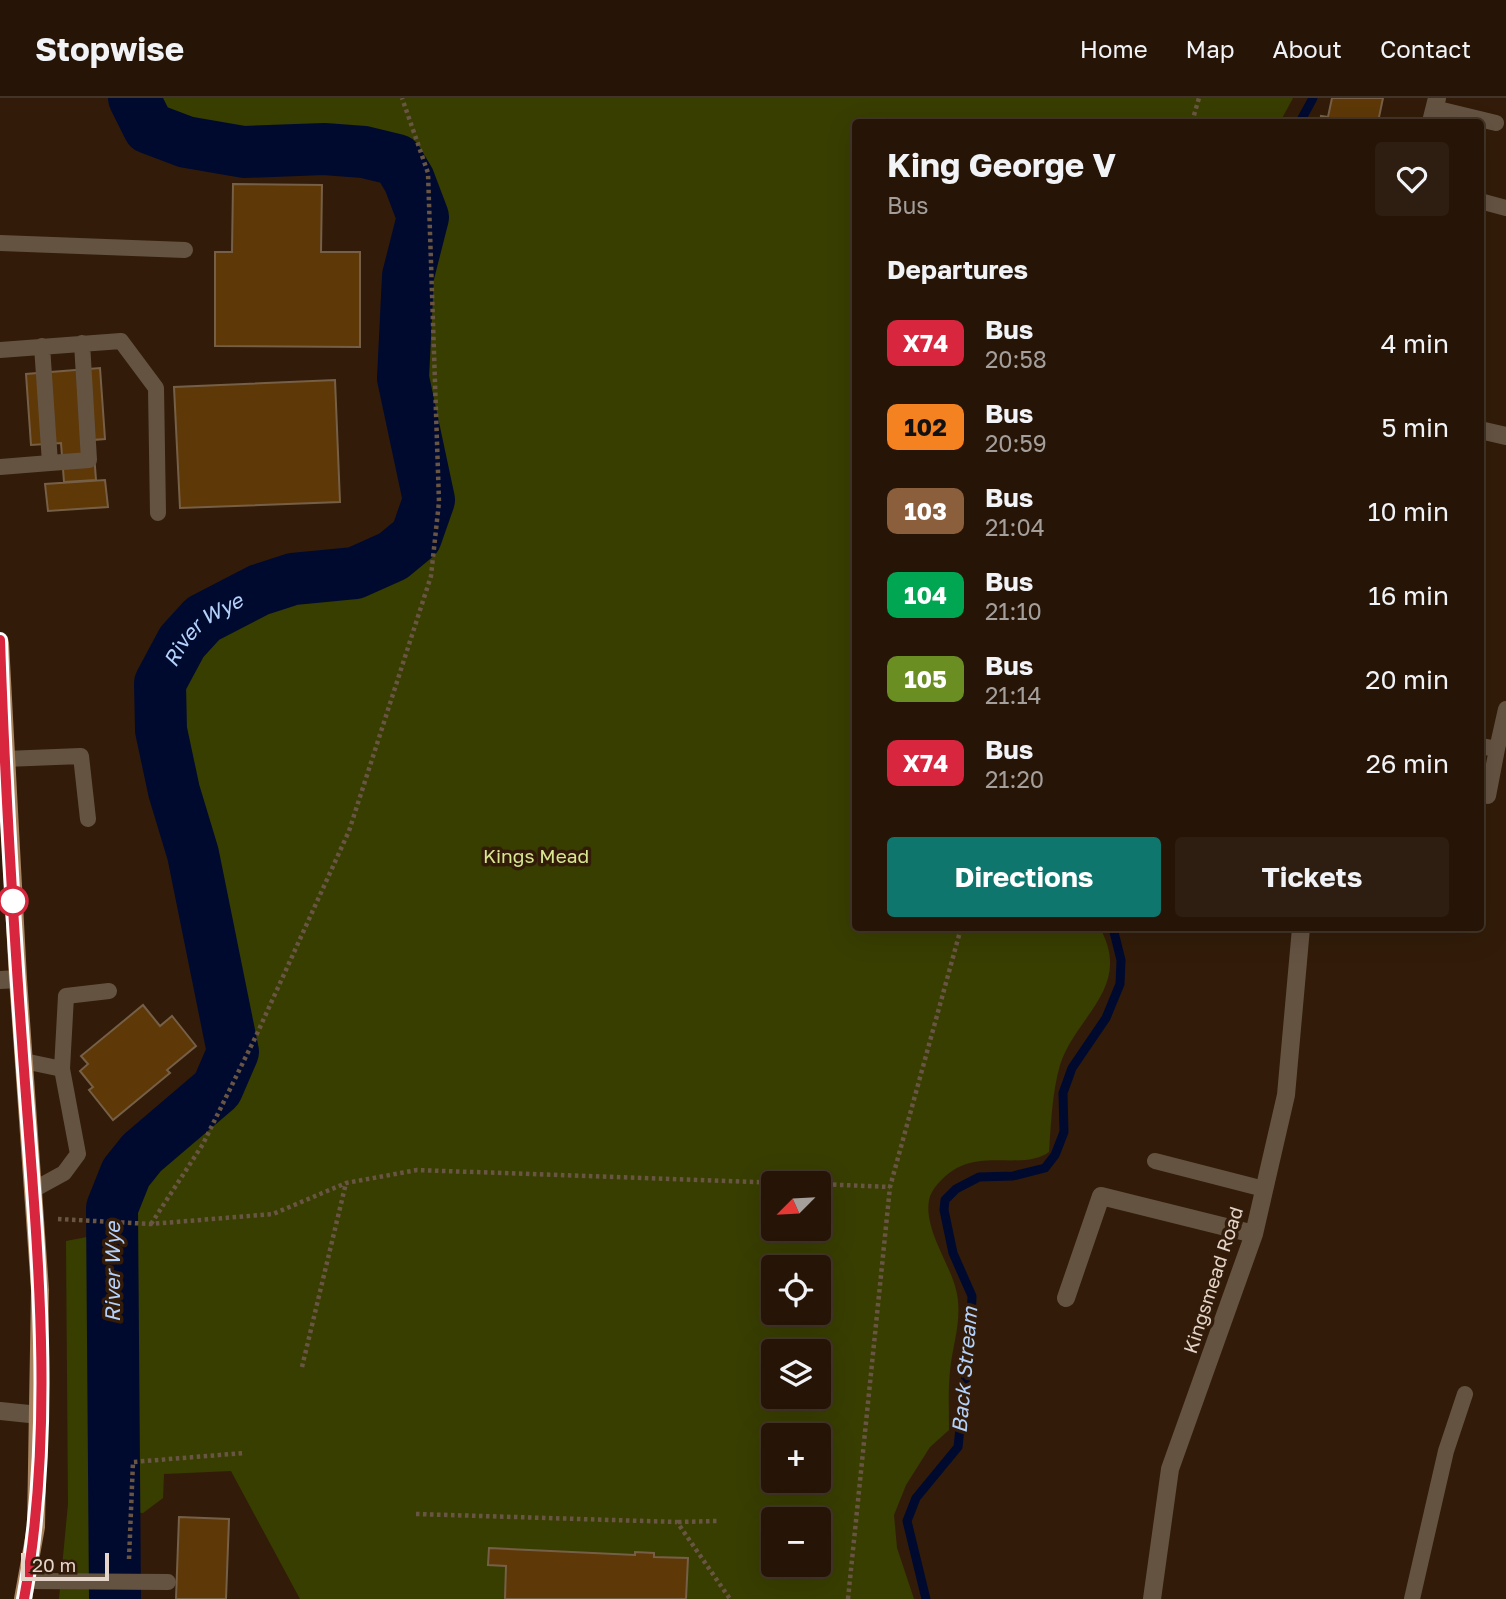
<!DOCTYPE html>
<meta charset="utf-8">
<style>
body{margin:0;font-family:"Golos Text",sans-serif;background:#2e1e11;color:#f1f3f6;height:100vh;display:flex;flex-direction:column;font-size:26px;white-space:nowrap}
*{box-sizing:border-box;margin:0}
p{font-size:23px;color:#a49f9b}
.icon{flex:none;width:38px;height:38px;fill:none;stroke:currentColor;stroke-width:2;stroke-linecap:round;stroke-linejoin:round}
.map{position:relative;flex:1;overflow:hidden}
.drawer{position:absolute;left:852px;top:21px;width:632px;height:812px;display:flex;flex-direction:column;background:#261507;border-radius:7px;box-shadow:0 7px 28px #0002,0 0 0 2px #423428}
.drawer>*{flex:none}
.badge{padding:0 14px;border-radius:10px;font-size:24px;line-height:46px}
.needle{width:46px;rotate:246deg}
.tools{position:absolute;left:761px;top:1073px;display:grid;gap:14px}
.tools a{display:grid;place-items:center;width:70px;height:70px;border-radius:7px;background:#261507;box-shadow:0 7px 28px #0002,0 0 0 2px #423428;font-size:35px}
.scale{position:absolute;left:21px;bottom:18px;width:88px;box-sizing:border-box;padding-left:7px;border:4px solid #e4d4c9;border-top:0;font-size:19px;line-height:24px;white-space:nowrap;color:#e4d4c9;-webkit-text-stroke:5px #321c09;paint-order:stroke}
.map>.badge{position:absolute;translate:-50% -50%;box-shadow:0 0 0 4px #fff}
h2{padding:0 35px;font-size:26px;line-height:63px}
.round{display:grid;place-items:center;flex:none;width:74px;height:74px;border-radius:7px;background:#2e1e11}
.overview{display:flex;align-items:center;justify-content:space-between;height:119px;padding:0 35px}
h1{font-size:33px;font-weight:700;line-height:52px}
.cta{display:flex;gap:14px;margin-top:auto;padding:14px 35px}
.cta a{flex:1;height:80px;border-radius:7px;background:#0f766e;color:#fff;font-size:28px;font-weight:700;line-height:80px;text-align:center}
.cta a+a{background:#2e1e11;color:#f1f3f6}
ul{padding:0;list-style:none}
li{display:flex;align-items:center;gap:21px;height:84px;padding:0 35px}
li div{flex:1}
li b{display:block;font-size:26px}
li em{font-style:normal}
li .badge{min-width:77px;font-weight:700;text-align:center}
header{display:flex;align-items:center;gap:42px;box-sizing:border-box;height:98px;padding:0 35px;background:#261507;border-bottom:2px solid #423428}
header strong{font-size:33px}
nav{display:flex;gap:38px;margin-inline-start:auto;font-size:24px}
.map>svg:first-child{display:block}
.green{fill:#383e00;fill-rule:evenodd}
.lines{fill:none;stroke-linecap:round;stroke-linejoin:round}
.stream{stroke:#000a2f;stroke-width:9}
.river{stroke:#000a2f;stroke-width:52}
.building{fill:#5e3807;stroke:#765f47;stroke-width:2}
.path{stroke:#695544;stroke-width:4.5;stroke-dasharray:3.5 3.5;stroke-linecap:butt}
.lane{stroke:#655342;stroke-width:16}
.street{stroke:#655342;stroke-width:18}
.primary{stroke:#a8835f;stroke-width:18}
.line-casing{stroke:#fff;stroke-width:16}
.line{stroke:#d7263d;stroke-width:10}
.stop-dot{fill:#fff;stroke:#d7263d;stroke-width:3.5}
.labels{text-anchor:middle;stroke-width:7;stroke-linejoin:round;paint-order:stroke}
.park-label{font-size:19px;fill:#d9e791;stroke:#321c09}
.street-label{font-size:19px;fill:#e4d4c9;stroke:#321c09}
.water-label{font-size:21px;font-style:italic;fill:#b3d1fa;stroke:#321c09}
</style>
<header>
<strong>Stopwise</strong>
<nav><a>Home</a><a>Map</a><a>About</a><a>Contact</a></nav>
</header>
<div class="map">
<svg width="1506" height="1501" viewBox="0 0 1506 1501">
<rect width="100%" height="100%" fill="#321c09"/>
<path class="green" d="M139,0h1154l-13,24h-424v806h244c33,60 -24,87 -40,137 -8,28 -9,58 -11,87 -24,18 -67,-2 -97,19 -9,6 -21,18 -23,29 -5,28 19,61 26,86 9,30 -2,55 -5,85 -2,19 -1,39 -1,59l-19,17 -24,38 -12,30 3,33 17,51h-614l-69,-128 -67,3 -1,24 -20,15 -13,-1 2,-45 -11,-175 5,-97 28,-37 65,-51 18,-30 6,-35 -16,-99 -53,-178 -7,-54 7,-34 20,-26 43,-34 43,-24 98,-16 30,-23 20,-25 5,-40 -21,-92 -1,-63 5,-63 12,-51 -1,-28 -20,-30 -30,-21 -34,-5 -51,7 -50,-2 -85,-19zM774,1085h45v45h-45zM774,1169h45v45h-45zM774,1253h45v45h-45zM774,1337h45v45h-45zM774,1421h45v45h-45z
M103,1136l-6,131 11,169 -2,65h-47l9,-95 -2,-263z"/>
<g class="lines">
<path class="stream" d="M1300,24l13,-24
M926,1501l-19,-78 9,-23 42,-51 13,-121 1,-30 -19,-43 -9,-43 1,-10 11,-11 23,-12 34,-1 32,-8 10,-13 9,-23 -1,-39 9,-25 34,-50 14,-34 1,-24 -8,-32"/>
<path class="river" id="s1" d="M115,1501l-3,-391 14,-35 16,-20 75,-64 16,-37 -40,-198 -19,-63 -13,-61 -1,-47 22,-41 21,-23 56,-29 34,-11 62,-6 38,-17 23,-19 13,-37 -26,-122 5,-102 15,-59 -14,-37 -12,-20 -33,-8 -40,-3 -80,3 -58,-10 -37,-14 -15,-30"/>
</g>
<path class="building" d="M1332,0h51l-5,24h-58l1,-6 7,1z
M233,86l89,1 -1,67h39v95l-145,-1v-94h17z
M100,270l5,71 -12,1 3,40 -32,2 -3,-39 -30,2 -5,-71z
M335,282l5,122 -160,6 -6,-121z
M105,382l3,27 -60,4 -3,-27z
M143,907l17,21 12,-10 24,30 -29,24 3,3 -57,47 -24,-30 4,-3 -13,-16 8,-7 -7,-8z
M179,1419l50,2 -3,80h-50z
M489,1450l146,7v-3l19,1v4l34,1 -2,41h-181l1,-33 -18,-1z"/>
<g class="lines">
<path class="path" d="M1192,24l7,-24
M819,1086l71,3
M58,1121l93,5 122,-10 73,-31 71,-13 367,13
M151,1126l52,-80 53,-108 93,-205 82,-255 8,-74 -11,-329 -26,-75
M302,1269l44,-184
M416,1416l261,8 53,77
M678,1424l39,-1
M129,1461l4,-97 111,-9
M848,1501l42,-412 71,-259"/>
<path class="lane" d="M1434,10l62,15
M1480,103l26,7
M0,145l185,7
M0,252l121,-9 35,47 2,125
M50,365l39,-3 -7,-117
M0,369l50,-4 -8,-117
M1480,648l17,3 9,-40
M5,661l76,-3 7,63
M1488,698l9,-47
M24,963l38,8 4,-73 43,-5
M1155,1063l109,28
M33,1092l31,-17 14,-19 -16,-85
M27,1483l141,1
M1412,1501l34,-148 19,-57"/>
<path class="street" d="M1431,24l6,-24
M1480,332l26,6
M0,882l18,-1
M1066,1200l35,-102 153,38
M0,1313l39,4
M1152,1501l18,-130 84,-235 32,-139 15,-167"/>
<path class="primary" d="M0,545l18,336 22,311 -4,237 -13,72"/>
</g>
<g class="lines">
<g class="line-casing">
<path id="line" d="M0,542c5,148 14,296 25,443 13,171 30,347 -1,516"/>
</g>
<use href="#line" class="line"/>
</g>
<circle class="stop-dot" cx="13" cy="803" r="14"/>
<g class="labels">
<g class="park-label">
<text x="536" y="765">Kings Mead</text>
</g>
<g class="street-label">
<text transform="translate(1213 1182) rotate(-72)" y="7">Kingsmead Road</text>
</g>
<g class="water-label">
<text dy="7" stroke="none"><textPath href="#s1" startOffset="1041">River Wye</textPath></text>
<text transform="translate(113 1174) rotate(-90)" y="7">River Wye</text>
<text transform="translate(965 1272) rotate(-85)" y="7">Back Stream</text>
</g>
</g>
</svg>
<div class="tools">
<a><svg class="needle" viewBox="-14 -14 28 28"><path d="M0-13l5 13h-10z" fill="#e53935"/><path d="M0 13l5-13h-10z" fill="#a49f9b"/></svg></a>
<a><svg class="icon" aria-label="locate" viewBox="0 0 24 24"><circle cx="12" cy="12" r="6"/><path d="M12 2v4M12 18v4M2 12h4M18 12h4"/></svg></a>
<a><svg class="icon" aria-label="layers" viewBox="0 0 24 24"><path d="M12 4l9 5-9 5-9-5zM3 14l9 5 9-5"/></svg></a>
<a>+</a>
<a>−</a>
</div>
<div class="scale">20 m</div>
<section class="drawer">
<div class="overview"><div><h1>King George V</h1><p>Bus</p></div><a class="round"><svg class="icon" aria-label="heart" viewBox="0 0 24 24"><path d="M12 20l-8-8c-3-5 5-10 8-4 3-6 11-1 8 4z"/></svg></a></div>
<h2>Departures</h2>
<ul>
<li><span class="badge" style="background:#d7263d;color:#fff">X74</span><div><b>Bus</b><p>20:58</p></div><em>4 min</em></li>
<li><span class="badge" style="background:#f58220;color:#111">102</span><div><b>Bus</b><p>20:59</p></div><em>5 min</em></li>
<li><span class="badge" style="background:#8b5e3c;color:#fff">103</span><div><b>Bus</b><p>21:04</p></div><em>10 min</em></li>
<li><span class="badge" style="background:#00a651;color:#fff">104</span><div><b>Bus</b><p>21:10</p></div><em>16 min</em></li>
<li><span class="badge" style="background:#6b8e23;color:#fff">105</span><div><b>Bus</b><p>21:14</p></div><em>20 min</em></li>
<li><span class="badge" style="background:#d7263d;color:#fff">X74</span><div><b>Bus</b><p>21:20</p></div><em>26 min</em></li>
</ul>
<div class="cta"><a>Directions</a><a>Tickets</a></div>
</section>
</div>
